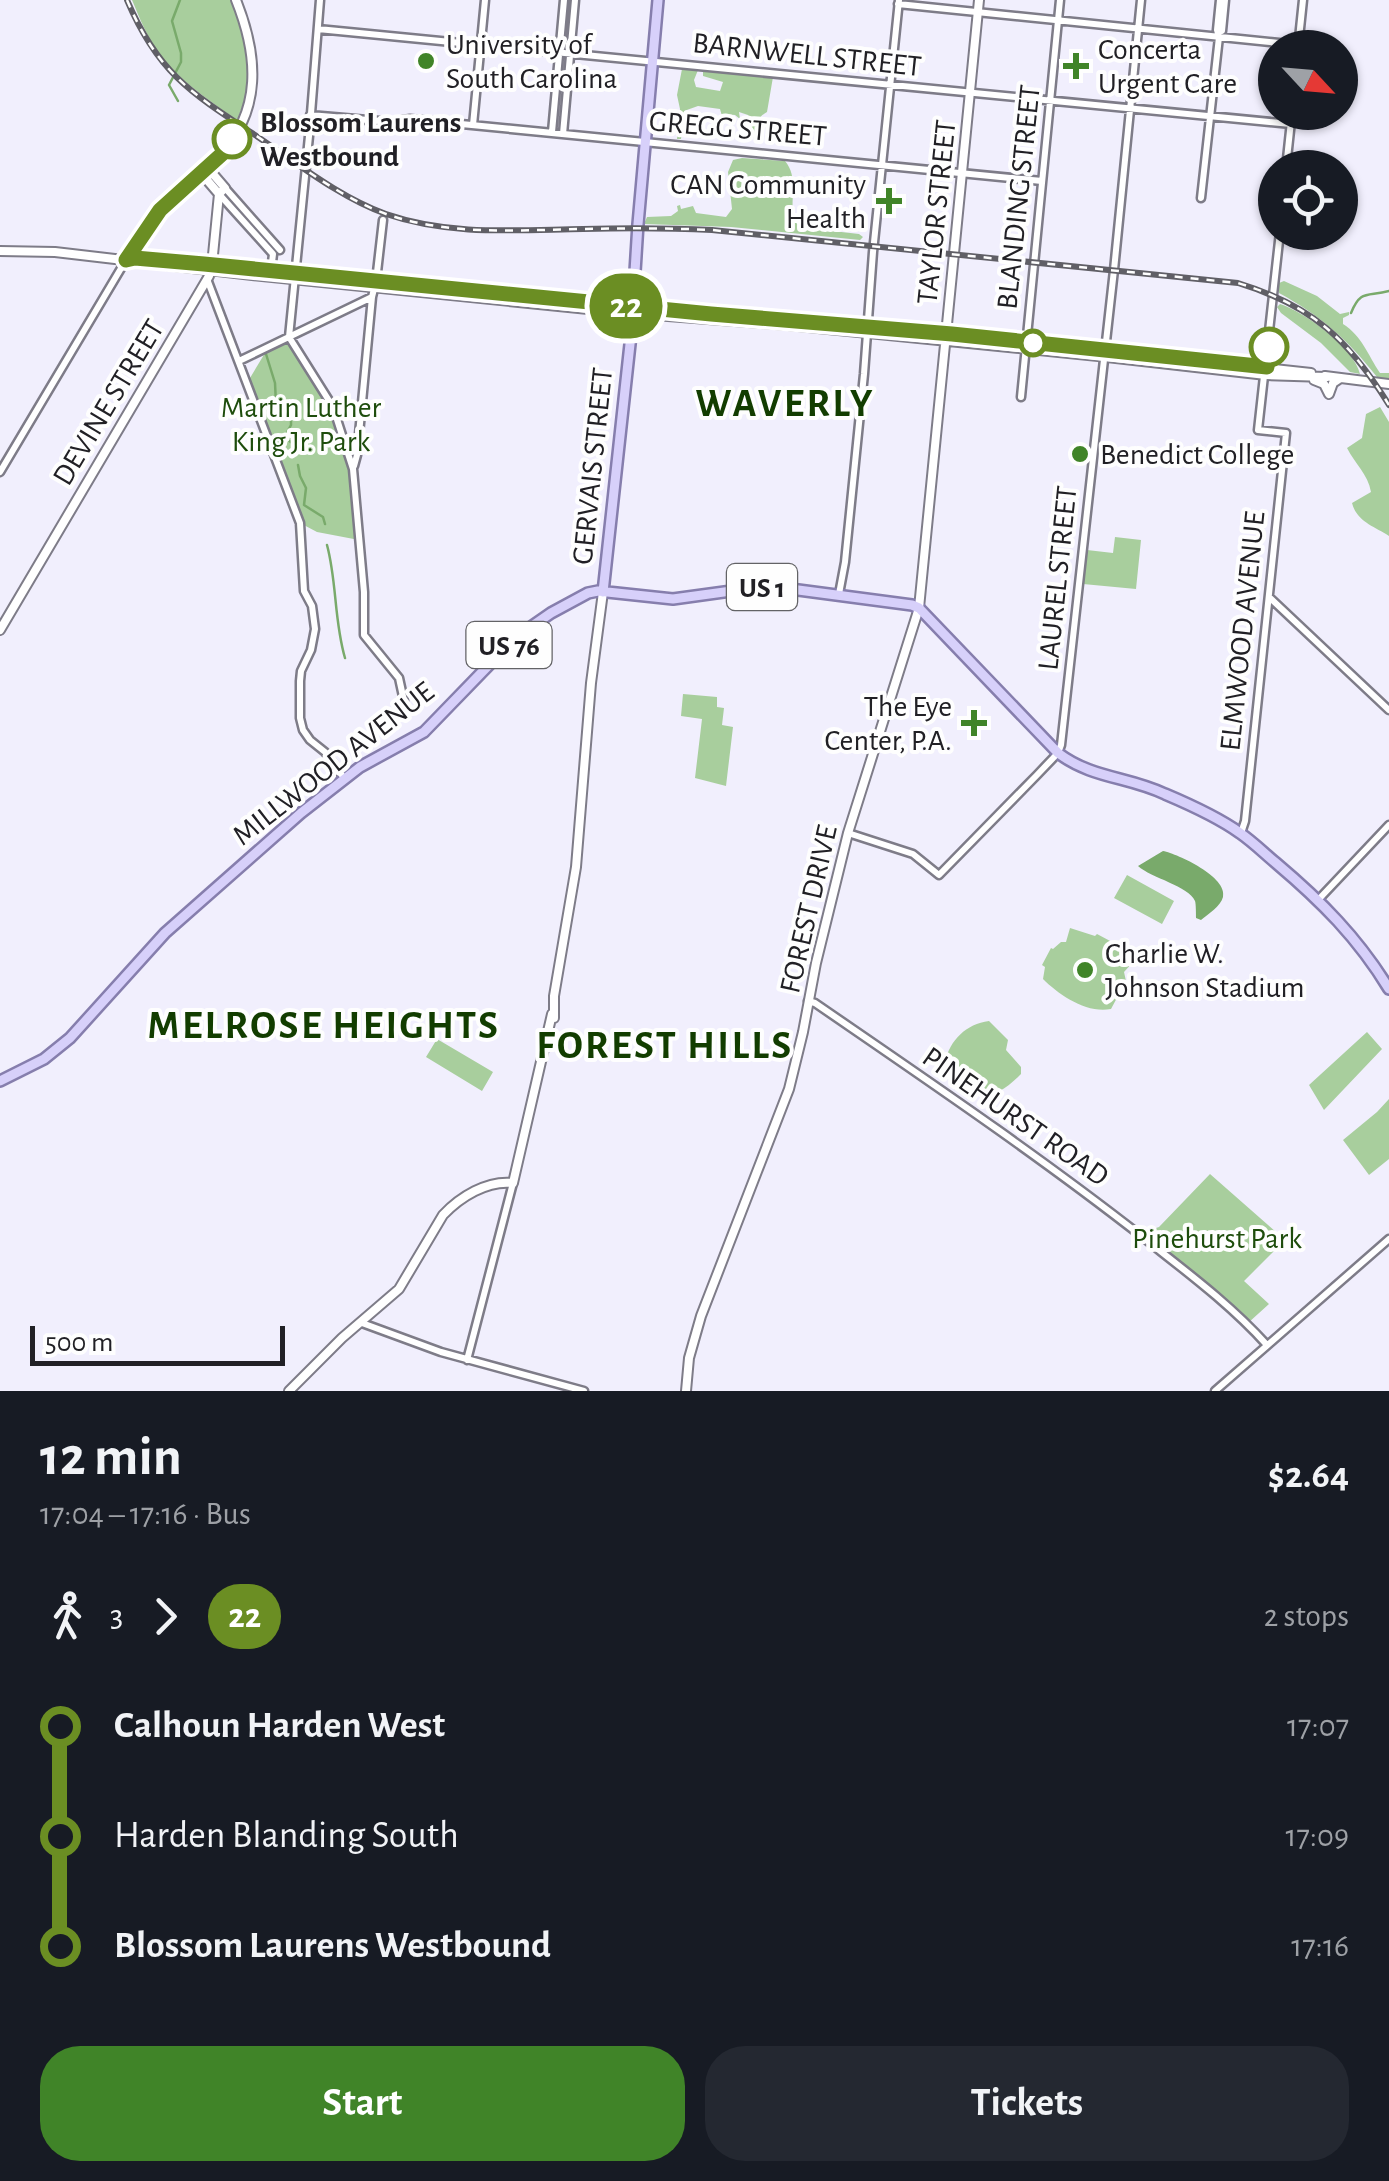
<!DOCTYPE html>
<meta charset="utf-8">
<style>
body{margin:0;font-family:"Alegreya Sans",sans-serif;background:#242831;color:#f1f3f6;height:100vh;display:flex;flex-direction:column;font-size:38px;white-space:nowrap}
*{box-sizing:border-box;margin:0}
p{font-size:32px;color:#9ea1a6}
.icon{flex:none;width:55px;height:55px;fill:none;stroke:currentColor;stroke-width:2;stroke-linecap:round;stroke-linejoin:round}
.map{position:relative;height:1391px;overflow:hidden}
.panel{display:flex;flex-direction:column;background:#171b24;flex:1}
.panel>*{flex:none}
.badge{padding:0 20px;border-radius:32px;font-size:35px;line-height:65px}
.needle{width:65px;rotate:116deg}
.controls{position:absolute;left:1258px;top:30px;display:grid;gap:20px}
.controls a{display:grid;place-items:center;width:100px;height:100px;border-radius:50%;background:#171b24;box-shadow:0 2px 8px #0004;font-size:50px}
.scale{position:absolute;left:30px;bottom:25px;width:255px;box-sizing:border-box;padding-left:10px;border:5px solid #212025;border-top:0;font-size:28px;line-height:35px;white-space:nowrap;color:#212025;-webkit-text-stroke:8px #fefefe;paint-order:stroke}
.map>.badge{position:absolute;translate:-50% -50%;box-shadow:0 0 0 5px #fff}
.legs{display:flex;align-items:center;gap:15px;height:110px;padding:0 40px;font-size:32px}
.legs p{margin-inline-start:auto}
.summary{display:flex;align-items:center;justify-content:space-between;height:170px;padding:0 40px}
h1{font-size:55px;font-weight:700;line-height:75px}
.button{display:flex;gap:20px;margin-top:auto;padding:20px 40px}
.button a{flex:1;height:115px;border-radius:40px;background:#408428;color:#fff;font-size:40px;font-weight:700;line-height:115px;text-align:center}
.button a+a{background:#242831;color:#f1f3f6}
ul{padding:0 40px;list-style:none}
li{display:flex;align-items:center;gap:35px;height:110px;font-size:38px}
li i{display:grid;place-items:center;width:15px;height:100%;margin:0 12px;background:currentColor}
li i::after{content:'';width:25px;height:25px;margin:-12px;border:8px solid;border-radius:50%;background:#171b24}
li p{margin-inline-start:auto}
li:first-child i{background:linear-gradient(#0000 50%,currentColor 0)}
li:last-child i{background:linear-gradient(currentColor 50%,#0000 0)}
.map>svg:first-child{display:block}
.green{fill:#a8ce9d}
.water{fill:#79aa6b}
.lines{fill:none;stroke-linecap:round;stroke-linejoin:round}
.stream{stroke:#79aa6b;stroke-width:2.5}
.tertiary-casing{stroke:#7e7c88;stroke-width:11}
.secondary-casing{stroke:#7e7c88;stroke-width:12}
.primary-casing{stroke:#867ead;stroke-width:14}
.tertiary{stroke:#fff;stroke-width:6}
.secondary{stroke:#fff;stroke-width:8}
.primary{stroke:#d7d0fa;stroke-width:9}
.rail-casing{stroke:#605f66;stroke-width:6}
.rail{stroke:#fefefe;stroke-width:2.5;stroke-dasharray:8;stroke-linecap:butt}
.line-1-casing{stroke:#fff;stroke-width:22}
.line-1{stroke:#6b8e23;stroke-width:15}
.poi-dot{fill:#408428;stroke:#fefefe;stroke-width:4}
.stop-1-dot{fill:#fff;stroke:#6b8e23;stroke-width:5}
.labels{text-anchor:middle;stroke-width:8;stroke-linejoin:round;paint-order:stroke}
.shield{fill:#fefefe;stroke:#636366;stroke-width:2.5}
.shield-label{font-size:28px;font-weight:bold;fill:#212025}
.poi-label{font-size:30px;fill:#212025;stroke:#fefefe;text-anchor:start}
.street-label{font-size:30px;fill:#212025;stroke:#fefefe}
.stop-label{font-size:30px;font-weight:bold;fill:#212025;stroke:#fefefe;text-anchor:start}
.park-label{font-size:30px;fill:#1e4d0c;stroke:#fefefe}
.district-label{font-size:40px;font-weight:bold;letter-spacing:2.5px;fill:#123d00;stroke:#fefefe}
</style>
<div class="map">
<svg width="1389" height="1391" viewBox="0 0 1389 1391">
<rect width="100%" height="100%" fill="#f1effd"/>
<path class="green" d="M132,0h101c14,44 24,75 4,120 -30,-21 -65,-44 -84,-76 -9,-14 -15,-30 -21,-44z
M682,69l16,1 -4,10 2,7 24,4 3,-9 -20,-6v-7l70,8 -6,35c-11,6 -10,13 -10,26l-8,-1 1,-10 3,-5 -5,-7 -9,-3 1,7 -5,-4 -11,-1 -2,2 -2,-7 -22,-3 -14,5 -3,28h-4l3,-30 -3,-14z
M742,158l43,3c16,19 1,43 12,63l18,5 44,5 4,3 -3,3 -129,-13 -87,-3 3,-7 24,-1 7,-5 -1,-5 3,-1 1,4 12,-3 3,7 30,4 6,-8 -4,-37 5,-12z
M1284,281l33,15 23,18 9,-2v3l-6,3v6c19,12 25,31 37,49h9v6l-12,-2c-30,-38 -56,-61 -98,-84v-10z
M1280,304c25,8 74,44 80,70l-10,-2 -29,-29 -40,-30 -4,-6z
M289,337l44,70 20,62 6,71 -42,-8 -17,-9 -53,-140 21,-35z
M1380,407l9,15v114c-15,-10 -32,-14 -37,-33l19,-11c-3,-18 -16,-28 -24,-44l15,-10 4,-24z
M1115,537l26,3 -5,49 -53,-5 4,-34 26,3z
M683,694l34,3v10l7,1 -2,17 11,2 -7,59 -31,-8 7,-59 -21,-3z
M1127,875l47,26 -12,23 -48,-26z
M1070,928l25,8 2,-2 15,8v2l22,17 -10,11 2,9 -15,28c-24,5 -52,-14 -68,-30l2,-12 -3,-2 9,-17 2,1 8,-7h5z
M989,1021l19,19 -2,10 15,17v7c-30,31 -58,31 -76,-12 5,-22 21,-38 44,-41z
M1367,1032l15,17 -58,61 -15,-25z
M437,1039l56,33 -11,19 -56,-34z
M1389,1099v60l-20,16 -26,-35 34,-28z
M1210,1174l75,66 -41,41 25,23 -21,19 -38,-36 -64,-51 4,-6 9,-3z"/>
<path class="water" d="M1163,851c15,3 65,26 60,46 -2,9 -15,17 -22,23l-5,-2c0,-2 0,-15 -1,-17 -6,-15 -44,-23 -57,-35z"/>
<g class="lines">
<path class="stream" d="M178,101l-9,-16 12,-23v-9l-9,-32 8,-21
M1351,313c10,-24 16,-16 38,-22
M266,354l9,29 1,21 15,12v9l-6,11 3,4 7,5
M298,465l2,11 6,12 -2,17 19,12 2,7
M327,545c10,37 7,76 18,113"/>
<g class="tertiary-casing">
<path id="tertiary" d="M320,0l-10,126 -21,211 44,70 9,28 11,34 11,123v43l35,43 5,23
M898,4l400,41
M318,29l973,95
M1219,32l3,-1 3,-31
M1298,48l5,-48
M310,115l81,7 19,-3 632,62
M473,125l12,-125
M552,132l12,-132
M563,134l12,-134
M1286,168l6,-56
M225,188l55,62
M219,194l54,60 -2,17
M1201,198l18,-161 -2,-7 3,-30
M207,279l93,244 4,68 8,15 3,23 -4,21 -10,21 -1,10v37l3,12 7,10 15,12 19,26
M239,361l133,-64
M1021,397l39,-397
M354,466l3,-11 15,-158 4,-16 7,-61
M0,472l126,-212
M839,594l6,-32 19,-188 9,-122 26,-252
M1269,597l120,113
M848,833l65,21 26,21 98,-100 21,-22 3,-8 53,-475 27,-270
M1241,833l4,-12 41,-388 -28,-3 22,-198
M1319,899l70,-74
M808,1001l7,2c109,75 220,150 325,232 44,35 89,68 127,110
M362,1323l79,29 143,39
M467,1360l46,-177
M1215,1391l174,-152"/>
</g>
<g class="secondary-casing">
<path id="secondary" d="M201,173l18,21
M0,251l55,1 197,23 376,38 160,12 310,31 168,19 60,2
M126,260c11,-17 22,-36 35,-51 17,-19 39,-33 57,-52 45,-46 40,-102 18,-157
M171,261l608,59
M833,325l187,16 291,32
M1325,376l64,8
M1314,380l10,4 5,10 4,-11 6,-4
M0,630l209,-354 3,-11 7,-71 6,-6 -18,-21
M554,1018v-22l22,-129 15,-184 12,-91
M289,1391l53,-53 57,-49 44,-74c17,-18 44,-35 70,-32l39,-169
M686,1391l3,-33 12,-42 88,-227 14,-57 13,-69 32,-130 71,-225 60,-608"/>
</g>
<g class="primary-casing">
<path id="primary" d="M603,592l28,-257 7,-111 20,-224
M0,1081l44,-22 26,-21 95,-105 136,-120 59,-46 64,-35 91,-94 36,-25 37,-20 10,-2 75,8 95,-13 144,19 7,3 139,145c35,26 69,23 107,41 26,11 53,23 75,39 13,9 24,20 36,30 45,38 82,75 113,126"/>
</g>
<use href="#tertiary" class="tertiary"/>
<use href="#secondary" class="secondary"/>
<use href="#primary" class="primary"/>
<g class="rail-casing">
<path id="rail" d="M127,0c31,73 64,93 128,135 42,28 84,62 131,79 64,22 130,16 197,15 43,-1 86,-1 129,1l526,53c75,23 111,57 151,122"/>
</g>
<use href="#rail" class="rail"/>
</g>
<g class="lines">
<g class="line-1-casing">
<path id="line-1" d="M232,139l-10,15 -62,56 -34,50 9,-2 69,6 507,50 241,20 315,33 2,-20"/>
</g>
<use href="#line-1" class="line-1"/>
</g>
<g class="poi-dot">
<circle cx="426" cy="61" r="10"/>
<path d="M1071 51h10v10h10v10h-10v10h-10v-10h-10v-10h10z"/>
<path d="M884 186h10v10h10v10h-10v10h-10v-10h-10v-10h10z"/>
<circle cx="1080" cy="454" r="10"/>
<path d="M969 708h10v10h10v10h-10v10h-10v-10h-10v-10h10z"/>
<circle cx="1085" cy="970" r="10"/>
</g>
<g class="stop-1-dot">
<circle cx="232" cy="139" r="18"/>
<circle cx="1033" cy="343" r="12"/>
<circle cx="1269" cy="347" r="18"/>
</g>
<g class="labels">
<g class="shield">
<rect x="727" y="564" width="70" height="46" rx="8"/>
<rect x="466.5" y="622" width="85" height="46" rx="8"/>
</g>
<g class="shield-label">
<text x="762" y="597">US 1</text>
<text x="509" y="655">US 76</text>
</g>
<g class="poi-label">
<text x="446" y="54">University of<tspan x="446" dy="34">South Carolina</tspan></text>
<text x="1098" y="59">Concerta<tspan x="1098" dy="34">Urgent Care</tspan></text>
<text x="866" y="194" text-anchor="end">CAN Community<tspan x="866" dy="34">Health</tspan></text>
<text x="1100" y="464">Benedict College</text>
<text x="952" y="716" text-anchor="end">The Eye<tspan x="952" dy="34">Center, P.A.</tspan></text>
<text x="1105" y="963">Charlie W.<tspan x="1105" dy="34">Johnson Stadium</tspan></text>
</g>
<g class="street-label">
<text transform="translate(807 54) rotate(6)" y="10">BARNWELL STREET</text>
<text transform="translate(738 128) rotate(5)" y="10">GREGG STREET</text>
<text transform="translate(1018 197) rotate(-84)" y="10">BLANDING STREET</text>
<text transform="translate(936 212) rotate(-84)" y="10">TAYLOR STREET</text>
<text transform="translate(108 402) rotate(-59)" y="10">DEVINE STREET</text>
<text transform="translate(592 466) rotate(-84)" y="10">GERVAIS STREET</text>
<text transform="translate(1057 578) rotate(-84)" y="10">LAUREL STREET</text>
<text transform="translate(1242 631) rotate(-84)" y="10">ELMWOOD AVENUE</text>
<text transform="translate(333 763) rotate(-38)" y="10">MILLWOOD AVENUE</text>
<text transform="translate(808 909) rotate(-77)" y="10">FOREST DRIVE</text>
<text transform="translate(1016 1116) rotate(35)" y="10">PINEHURST ROAD</text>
</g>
<g class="stop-label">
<text x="260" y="132">Blossom Laurens<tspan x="260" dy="34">Westbound</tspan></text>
</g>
<g class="park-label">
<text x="301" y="417">Martin Luther<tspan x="301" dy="34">King Jr. Park</tspan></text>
<text x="1217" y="1248">Pinehurst Park</text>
</g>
<g class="district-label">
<text x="785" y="416">WAVERLY</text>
<text x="324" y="1038">MELROSE HEIGHTS</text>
<text x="665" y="1058">FOREST HILLS</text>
</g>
</g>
</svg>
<div class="controls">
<a><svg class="needle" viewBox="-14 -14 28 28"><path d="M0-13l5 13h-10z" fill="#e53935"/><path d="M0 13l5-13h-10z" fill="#9ea1a6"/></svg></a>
<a><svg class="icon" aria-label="locate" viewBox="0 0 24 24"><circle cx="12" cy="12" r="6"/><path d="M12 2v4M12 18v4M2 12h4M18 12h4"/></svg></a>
</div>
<div class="scale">500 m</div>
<b class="badge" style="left:626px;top:306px;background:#6b8e23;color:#fff">22</b>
</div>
<section class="panel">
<div class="summary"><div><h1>12 min</h1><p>17:04 – 17:16 · Bus</p></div><b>$2.64</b></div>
<div class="legs"><svg class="icon" aria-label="walk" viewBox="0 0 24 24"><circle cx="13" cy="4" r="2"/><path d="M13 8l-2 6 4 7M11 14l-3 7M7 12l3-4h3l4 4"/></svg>3<svg class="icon" aria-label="forward" viewBox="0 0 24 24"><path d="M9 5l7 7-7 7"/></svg><b class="badge" style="background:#6b8e23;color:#fff">22</b><p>2 stops</p></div>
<ul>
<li><i style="color:#6b8e23"></i><b>Calhoun Harden West</b><p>17:07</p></li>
<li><i style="color:#6b8e23"></i><span>Harden Blanding South</span><p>17:09</p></li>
<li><i style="color:#6b8e23"></i><b>Blossom Laurens Westbound</b><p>17:16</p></li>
</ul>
<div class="button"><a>Start</a><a>Tickets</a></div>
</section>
